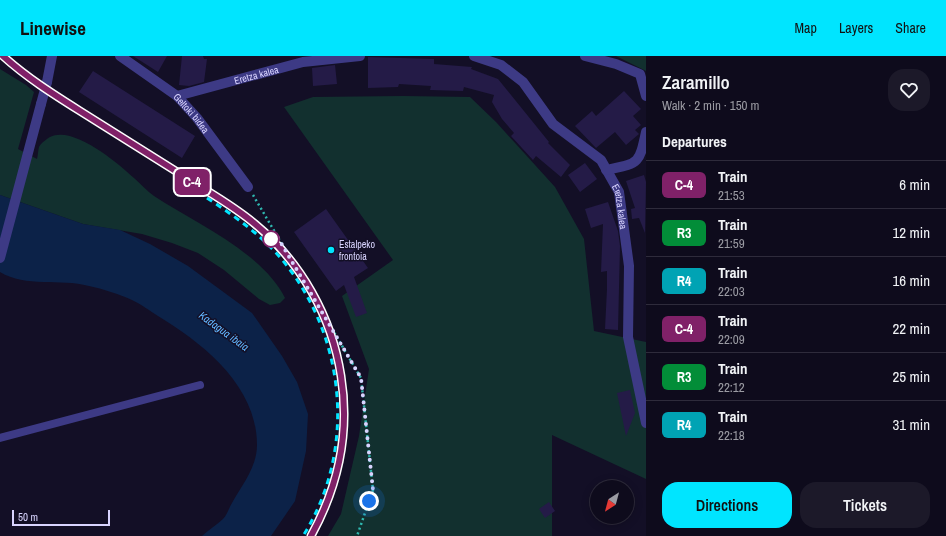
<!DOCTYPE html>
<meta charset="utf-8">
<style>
body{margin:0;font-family:"Archivo Narrow",sans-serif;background:#1c1929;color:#f1f3f6;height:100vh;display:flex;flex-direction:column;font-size:15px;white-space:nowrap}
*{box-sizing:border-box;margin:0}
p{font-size:13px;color:#9b9ba3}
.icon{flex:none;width:22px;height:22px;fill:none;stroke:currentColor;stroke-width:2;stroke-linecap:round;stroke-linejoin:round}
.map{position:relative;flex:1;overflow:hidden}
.details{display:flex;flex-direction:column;background:#0e0b1c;width:300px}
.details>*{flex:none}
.badge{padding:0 8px;border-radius:6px;font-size:14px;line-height:26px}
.needle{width:26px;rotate:216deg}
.fabs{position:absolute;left:590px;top:424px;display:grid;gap:8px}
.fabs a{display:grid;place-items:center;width:44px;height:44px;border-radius:50%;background:#0e0b1c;box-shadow:0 2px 10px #0003,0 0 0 1px #2e2b3b;font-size:20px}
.scale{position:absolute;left:12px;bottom:10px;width:98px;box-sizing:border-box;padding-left:4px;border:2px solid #d9d4ff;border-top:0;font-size:11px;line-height:14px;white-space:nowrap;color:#d9d4ff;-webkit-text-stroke:3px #130f26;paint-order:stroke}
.you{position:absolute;width:20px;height:20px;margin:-10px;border:3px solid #fff;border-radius:50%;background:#1a73e8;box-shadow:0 0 0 6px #1a73e833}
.map>.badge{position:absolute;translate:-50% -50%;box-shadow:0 0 0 2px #fff}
h2{padding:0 16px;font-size:15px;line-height:36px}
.round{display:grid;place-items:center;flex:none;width:42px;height:42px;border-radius:16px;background:#1c1929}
.overview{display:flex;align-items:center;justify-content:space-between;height:68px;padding:0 16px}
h1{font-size:19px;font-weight:600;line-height:30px}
.primary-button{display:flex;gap:8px;margin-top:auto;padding:8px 16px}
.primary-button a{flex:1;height:46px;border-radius:16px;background:#00e5ff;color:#111;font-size:16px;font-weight:600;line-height:46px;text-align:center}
.primary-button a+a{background:#1c1929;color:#f1f3f6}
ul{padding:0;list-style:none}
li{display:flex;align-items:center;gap:12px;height:48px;padding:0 16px;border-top:1px solid #2e2b3b}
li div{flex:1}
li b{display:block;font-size:15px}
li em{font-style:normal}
li .badge{min-width:44px;font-weight:700;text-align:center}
header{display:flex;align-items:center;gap:24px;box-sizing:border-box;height:56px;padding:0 20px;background:#00e5ff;color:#111}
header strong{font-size:19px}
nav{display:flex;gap:22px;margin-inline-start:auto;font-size:14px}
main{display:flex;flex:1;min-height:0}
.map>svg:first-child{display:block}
.green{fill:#12302f}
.water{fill:#0c2248}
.building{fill:#241b47}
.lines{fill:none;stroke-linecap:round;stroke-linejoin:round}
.path{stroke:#2fb8b0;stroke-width:2.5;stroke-dasharray:2 3;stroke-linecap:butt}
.service{stroke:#3d3a85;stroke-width:8}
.minor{stroke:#3d3a85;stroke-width:10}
.tertiary{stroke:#3d3a85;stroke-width:10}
.rail{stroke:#00e5ff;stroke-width:3;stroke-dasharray:6 5;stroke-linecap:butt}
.tertiary-bridge{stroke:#3d3a85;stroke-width:10}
.line-casing{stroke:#fff;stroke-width:9}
.line{stroke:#802168;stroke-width:6}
.walk{stroke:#d9d4ff;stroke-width:4;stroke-dasharray:0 7.2}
.stop-dot{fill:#fff;stroke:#802168;stroke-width:2}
.poi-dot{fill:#00e5ff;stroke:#130f26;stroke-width:1.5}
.labels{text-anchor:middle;stroke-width:3;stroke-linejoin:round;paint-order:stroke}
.street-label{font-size:10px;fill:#d9d4ff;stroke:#130f26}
.poi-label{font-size:10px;fill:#d9d4ff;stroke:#130f26;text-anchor:start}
.water-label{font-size:11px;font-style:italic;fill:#62b6ff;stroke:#130f26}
</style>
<header>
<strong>Linewise</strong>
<nav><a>Map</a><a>Layers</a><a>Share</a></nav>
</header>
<main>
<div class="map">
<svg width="646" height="480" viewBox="0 0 646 480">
<rect width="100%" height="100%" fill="#130f26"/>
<path class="green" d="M616,0h30v15z
M0,13l26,16 8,7 -16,57 19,10c1,-3 1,-9 2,-12 2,-4 8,-8 11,-10 23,-12 68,26 84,41 7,6 13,13 20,18 41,27 108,56 131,102l-5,5 -10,2 -11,-6 -35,-29 -26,-17 -26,-10 -30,-9 -59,-10 -83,-29z
M403,40l67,1 26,25 59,65 29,52 10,92 52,11v137l-94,-44v101h-224l13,-22 18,-78 10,-67 -27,-73 51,-36 -109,-153 29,-10z"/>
<path class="water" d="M0,139l83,29 37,6 30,14 38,22 64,47 30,43 15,26 11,32 -2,37 -11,50 -24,35h-69c6,-6 15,-11 21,-17 4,-4 6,-11 9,-16 10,-18 25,-36 25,-58 0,-59 -53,-101 -99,-129 -8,-5 -17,-12 -26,-16 -13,-6 -29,-11 -43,-14 -29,-8 -63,2 -89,-14z"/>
<path class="building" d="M133,0h34l-9,16z
M182,0h21l1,3h3l-3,23 -15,4 -10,-1z
M368,1l66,2v5l38,3 -1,2 27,10 51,63 -1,1 22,22 -9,12 -25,-21 -3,4 -22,-24 3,-3 -12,-14 -10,-17 2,-7 -30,-8 -1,4 -33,-1 1,-4 -32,-2 -1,3 -30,1z
M335,9l2,19 -24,2 -1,-18z
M93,15l102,65 -13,22 -103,-66z
M624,35l17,18 -8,7 8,9 -6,5 4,4 -13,11 -11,-13 -19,16 -21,-22 17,-15 4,5z
M585,107l12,16 -17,13 -12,-17z
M644,119l2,7 -1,51 -6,-15 -7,1 -1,-10 4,-1 -9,-27z
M608,146l10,29 2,15 -2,84 -13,-1 2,-40v-18l-6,1 2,-48 -12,4 -6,-19z
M326,153l42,59 -14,9 13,36 -11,4 -12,-32 -8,6 -42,-59z
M630,334l5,23 -9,23 -9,-43z
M549,446l6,9 -10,7 -6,-9z"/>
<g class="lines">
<path class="path" d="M253,139l108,183 12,112 -16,46"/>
<path class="service" d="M0,382l200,-53"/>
<g class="minor">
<path id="s1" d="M120,0l57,40 20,22 51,69"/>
<path id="s2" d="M474,0l27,9 22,17 30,42 48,36 18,32 10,74 -1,71 18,86"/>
<path d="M585,0l31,8 24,10 6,22"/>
<path id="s3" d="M177,40l126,-34 57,-6"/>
<path d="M606,114c33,-7 33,-5 40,-38"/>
</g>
<path class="tertiary" d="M47,26l5,-26
M0,202l41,-154"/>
<path class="rail" d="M3,0c23,21 49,37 74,53 35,22 70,44 105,66 24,16 51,30 73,49 46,38 78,93 86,152 9,57 -3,110 -30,160
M207,142c26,17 50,34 71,57 68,77 80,194 25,281"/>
<path class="tertiary-bridge" d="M41,48l6,-22"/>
</g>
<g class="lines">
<g class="line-casing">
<path id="line" d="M3,0c23,21 50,38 77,55 34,21 68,43 102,64 24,16 51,30 73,49 46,38 77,93 86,152 9,56 -3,111 -30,160"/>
</g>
<use href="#line" class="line"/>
<path class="walk" d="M271,183l7,-1 83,140 12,112 -4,11"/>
</g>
<circle class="stop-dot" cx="271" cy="183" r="8"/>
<circle class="poi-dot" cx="331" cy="194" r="4"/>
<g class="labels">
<g class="street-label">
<text dy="4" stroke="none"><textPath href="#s3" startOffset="82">Eretza kalea</textPath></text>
<text dy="4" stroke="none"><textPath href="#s1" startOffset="92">Geltoki bidea</textPath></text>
<text dy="4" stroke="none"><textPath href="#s2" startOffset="219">Eretza kalea</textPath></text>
</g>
<g class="poi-label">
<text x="339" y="192">Estalpeko<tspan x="339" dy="12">frontoia</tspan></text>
</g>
<g class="water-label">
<text transform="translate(224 275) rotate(36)" y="4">Kadagua ibaia</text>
</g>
</g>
</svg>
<div class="fabs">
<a><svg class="needle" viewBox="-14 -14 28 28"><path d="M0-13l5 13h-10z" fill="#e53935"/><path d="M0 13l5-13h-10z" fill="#9b9ba3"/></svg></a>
</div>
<div class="scale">50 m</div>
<div class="you" style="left:369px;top:445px"></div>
<b class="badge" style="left:192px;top:126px;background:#802168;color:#fff">C-4</b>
</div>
<section class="details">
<div class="overview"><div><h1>Zaramillo</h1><p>Walk · 2 min · 150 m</p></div><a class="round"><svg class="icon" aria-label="heart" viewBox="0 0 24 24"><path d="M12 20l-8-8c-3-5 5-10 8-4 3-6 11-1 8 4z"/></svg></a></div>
<h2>Departures</h2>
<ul>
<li><span class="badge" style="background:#802168;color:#fff">C-4</span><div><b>Train</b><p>21:53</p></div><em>6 min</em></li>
<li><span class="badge" style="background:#028d38;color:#fff">R3</span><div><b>Train</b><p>21:59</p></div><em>12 min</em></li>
<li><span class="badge" style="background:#00a3b4;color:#fff">R4</span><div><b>Train</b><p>22:03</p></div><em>16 min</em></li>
<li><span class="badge" style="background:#802168;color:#fff">C-4</span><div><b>Train</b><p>22:09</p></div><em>22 min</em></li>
<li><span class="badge" style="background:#028d38;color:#fff">R3</span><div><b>Train</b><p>22:12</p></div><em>25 min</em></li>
<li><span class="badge" style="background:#00a3b4;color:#fff">R4</span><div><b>Train</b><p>22:18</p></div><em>31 min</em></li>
</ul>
<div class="primary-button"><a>Directions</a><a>Tickets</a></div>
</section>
</main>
